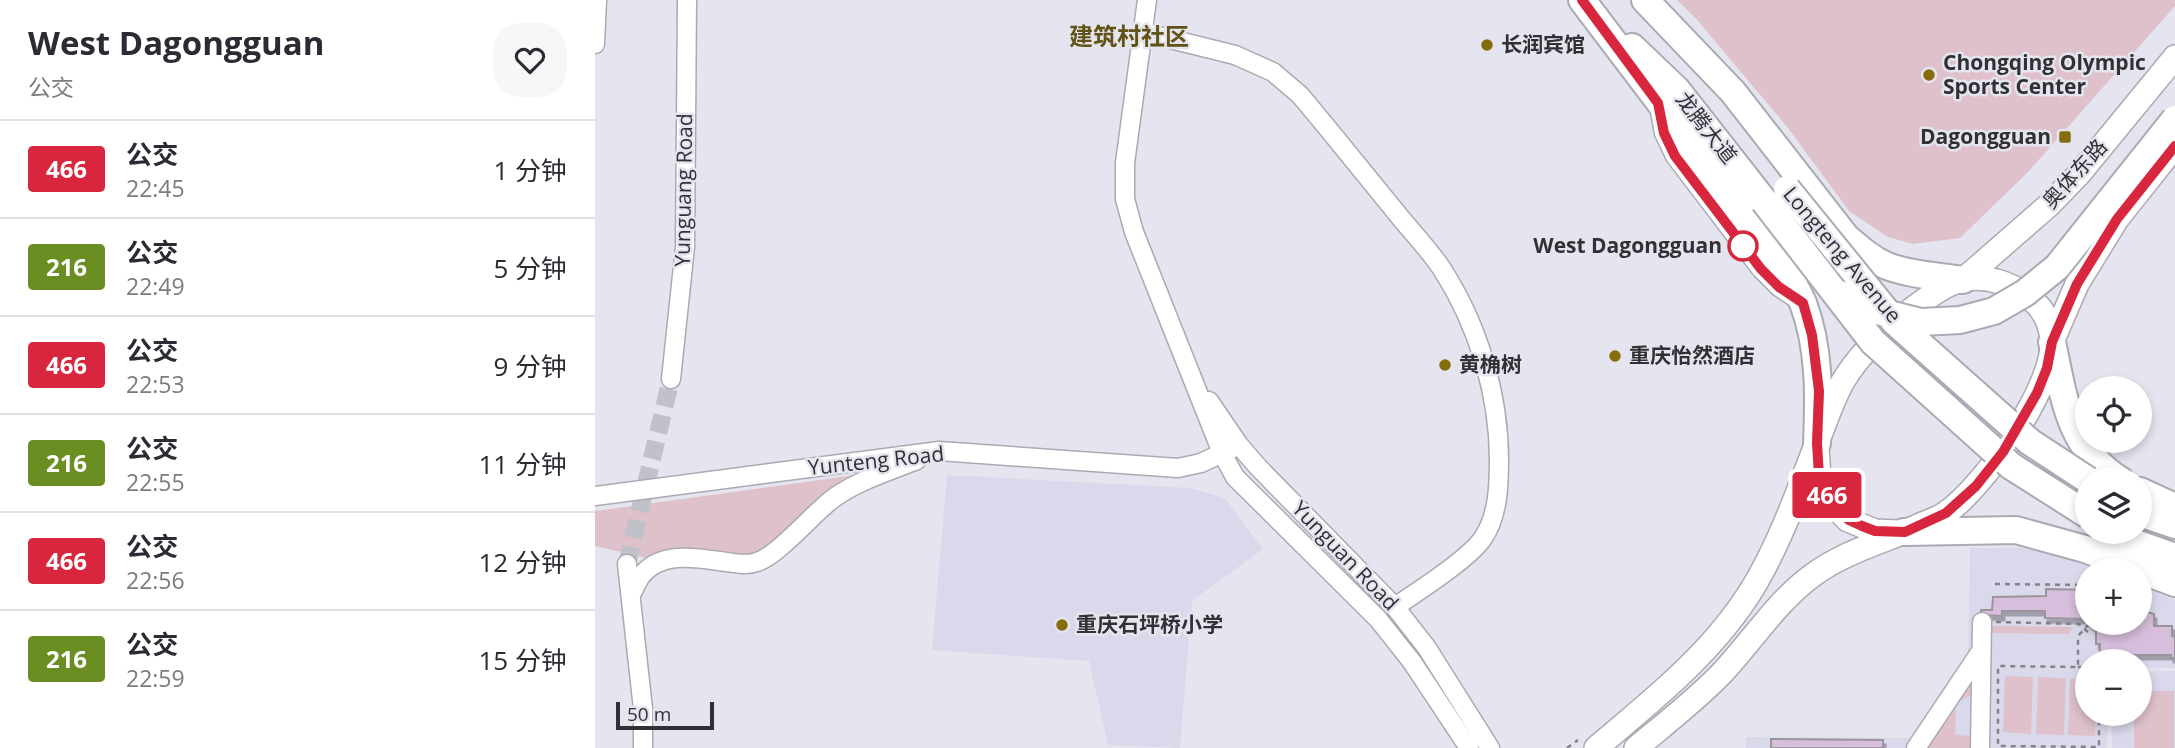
<!DOCTYPE html>
<html lang="zh">
<meta charset="utf-8">
<style>
body{margin:0;font-family:"Open Sans","Noto Sans SC",sans-serif;background:#f7f7f7;color:#2b2b33;height:100vh;display:flex;flex-direction:column;font-size:26px;white-space:nowrap}
*{box-sizing:border-box;margin:0}
p{font-size:23px;color:#7c7c81}
.icon{flex:none;width:38px;height:38px;fill:none;stroke:currentColor;stroke-width:2;stroke-linecap:round;stroke-linejoin:round}
.map{position:relative;flex:1;overflow:hidden}
.drawer{display:flex;flex-direction:column;background:#fff;width:595px}
.drawer>*{flex:none}
.badge{padding:0 14px;border-radius:5px;font-size:24px;line-height:46px}
.fabs{position:absolute;left:1480px;top:376px;display:grid;gap:14px}
.fabs a{display:grid;place-items:center;width:77px;height:77px;border-radius:50%;background:#fff;box-shadow:0 4px 10px #0003;font-size:35px}
.scale{position:absolute;left:21px;bottom:18px;width:98px;box-sizing:border-box;padding-left:7px;border:4px solid #313135;border-top:0;font-size:19px;line-height:24px;white-space:nowrap;color:#313135;-webkit-text-stroke:5px #e5e5ef;paint-order:stroke}
.map>.badge{position:absolute;translate:-50% -50%;box-shadow:0 0 0 4px #fff}
.round{display:grid;place-items:center;flex:none;width:74px;height:74px;border-radius:28px;background:#f7f7f7}
.head{display:flex;align-items:center;justify-content:space-between;height:119px;padding:0 28px}
h1{font-size:33px;font-weight:700;line-height:52px}
ul{padding:0;list-style:none}
li{display:flex;align-items:center;gap:21px;height:98px;padding:0 28px;border-top:2px solid #e1e1e2}
li div{flex:1}
li b{display:block;font-size:26px}
li em{font-style:normal}
li .badge{min-width:77px;font-weight:700;text-align:center}
main{display:flex;flex:1;min-height:0}
.map>svg:first-child{display:block}
.built{fill:#d9d9eb}
.green{fill:#dfc1cc}
.building{fill:#d6bedc;stroke:#9b949c;stroke-width:2;filter:url(#shadow)}
.lines{fill:none;stroke-linecap:round;stroke-linejoin:round}
.minor-tunnel{stroke:#c1c1ca;stroke-width:18;stroke-dasharray:18 9;stroke-linecap:butt}
.minor-casing{stroke:#aaaab4;stroke-width:21}
.major-casing{stroke:#aaaab4;stroke-width:26}
.highway-casing{stroke:#aaaab4;stroke-width:30}
.path{stroke:#828289;stroke-width:2.5;stroke-dasharray:5 5;stroke-linecap:butt}
.minor{stroke:#fff;stroke-width:18}
.major{stroke:#fff;stroke-width:23}
.highway{stroke:#fff;stroke-width:26}
.highway-bridge-casing{stroke:#aaaab4;stroke-width:30;stroke-linecap:butt}
.highway-bridge{stroke:#fff;stroke-width:26}
.line-casing{stroke:#fff;stroke-width:16}
.line{stroke:#d7263d;stroke-width:10}
.poi-dot{fill:#856d0b;stroke:#e5e5ef;stroke-width:2.5}
.stop-dot{fill:#fff;stroke:#d7263d;stroke-width:3.5}
.labels{text-anchor:middle;stroke-width:5;stroke-linejoin:round;paint-order:stroke}
.poi-label{font-size:21px;font-weight:bold;fill:#313135;stroke:#e5e5ef;text-anchor:start}
.street-label{font-size:21px;fill:#313135;stroke:#e5e5ef}
.stop-label{font-size:21px;font-weight:bold;fill:#313135;stroke:#e5e5ef;text-anchor:end}
.quarter-label{font-size:24px;font-weight:bold;fill:#635215;stroke:#e5e5ef}
</style>
<main>
<section class="drawer">
<div class="head"><div><h1>West Dagongguan</h1><p>公交</p></div><a class="round"><svg class="icon" aria-label="heart" viewBox="0 0 24 24"><path d="M12 20l-8-8c-3-5 5-10 8-4 3-6 11-1 8 4z"/></svg></a></div>
<ul>
<li><span class="badge" style="background:#d7263d;color:#fff">466</span><div><b>公交</b><p>22:45</p></div><em>1 分钟</em></li>
<li><span class="badge" style="background:#6b8e23;color:#fff">216</span><div><b>公交</b><p>22:49</p></div><em>5 分钟</em></li>
<li><span class="badge" style="background:#d7263d;color:#fff">466</span><div><b>公交</b><p>22:53</p></div><em>9 分钟</em></li>
<li><span class="badge" style="background:#6b8e23;color:#fff">216</span><div><b>公交</b><p>22:55</p></div><em>11 分钟</em></li>
<li><span class="badge" style="background:#d7263d;color:#fff">466</span><div><b>公交</b><p>22:56</p></div><em>12 分钟</em></li>
<li><span class="badge" style="background:#6b8e23;color:#fff">216</span><div><b>公交</b><p>22:59</p></div><em>15 分钟</em></li>
</ul>
</section>
<div class="map">
<svg width="1580" height="748" viewBox="0 0 1580 748">
<defs>
<filter id="shadow"><feDropShadow dx="2.5" dy="4.5" stdDeviation="0" flood-color="#0004"/></filter>
</defs>
<rect width="100%" height="100%" fill="#e5e5ef"/>
<path class="built" d="M352,475l243,13 35,10 38,51 -71,52 -12,147 -72,-3 -19,-84 -157,-11z
M1375,548h55l46,11 33,11h-16v53h52v-38l35,15v68l-35,-1v-5h-52v52h20l-1,34h-361v-11l174,1 48,-73z
M1545,671h35v77h-63v-34h28z"/>
<path class="green" d="M1082,0h498v6l-147,166 -68,66 -47,6 -25,-7 -39,-26 -61,-83 -90,-107z
M268,474l-107,80 -105,5 -56,-13v-35z
M1390,626l88,1 -4,7 -77,-1 -1,50h-6z
M1384,661v30l-23,12 -1,32 23,1v12h-56z
M1410,676l28,1 -2,57 -28,-2z
M1443,677l28,1 -2,57 -28,-1z
M1475,679h18v35h8l-1,22 -27,-1z
M1545,691h34v57h-40v-34h6z"/>
<path class="building" d="M1451,589l42,1v33l-4,-4 -39,-1v-7h-43v5l-21,-1v-5h11l1,-13 53,-1z
M1545,610l14,4v12h18v10h3v22h-4v-3h-46v3h-16v4h-10l1,-18h-4v-14l-8,-7h52z
M1176,739l112,1v8h-112z"/>
<g class="lines">
<path class="minor-tunnel" d="M32,564l44,-185"/>
<g class="minor-casing">
<path id="minor" d="M552,0l-22,163v36l9,33 88,221 13,24 143,142 34,43 57,86
M547,32l93,23 38,17 27,23c32,38 63,77 95,116 15,19 33,37 47,58 36,56 57,125 57,191 0,26 -1,56 -16,78 -14,21 -65,53 -88,69
M0,44l2,-44
M1064,106l5,27 11,23 86,113 18,18 21,14
M76,379l14,-132 2,-247
M614,401l30,44 19,22 137,140 32,41 63,100
M0,496l344,-45 239,17 23,-5 38,-18
M32,564l16,145v39
M36,595c3,-6 6,-13 10,-19 20,-26 57,-18 85,-14 10,1 21,4 31,0 20,-6 55,-47 73,-61 23,-19 60,-30 87,-41
M1321,748l65,-97
M1385,748l2,-126"/>
</g>
<g class="major-casing">
<path id="major" d="M1368,280l86,-75 30,-31 96,-117
M1457,342l25,-58 40,-65 58,-73
M1222,448l2,28 11,26 18,18 27,11 23,1
M1001,748c58,-49 118,-96 158,-162 26,-44 44,-94 62,-141 9,-21 15,-42 26,-62 16,-28 43,-53 69,-73 15,-11 32,-25 51,-30 24,-6 51,4 69,19 13,10 19,24 21,40 4,46 -68,148 -106,174 -8,6 -20,9 -30,14 -34,15 -72,25 -103,48 -36,26 -61,66 -91,98 -26,27 -57,51 -86,75"/>
</g>
<g class="highway-casing">
<path id="highway" d="M987,0l204,269c5,11 12,23 17,34 17,45 16,93 14,140
M1050,0l88,92 113,145c13,11 25,22 41,29 23,9 51,10 76,14
M1037,47l45,43 87,111
M1457,342c12,55 16,105 68,138
M1545,491l35,16
M1545,513l35,12
M1309,532l112,-2 69,19 90,34
M1519,532l13,8 48,17"/>
</g>
<path class="path" d="M1400,584l93,1
M1401,622l83,2 11,10
M1494,624l-11,12v31l-80,-1v80l101,1v-33
M1483,667h10
M972,748l11,-8"/>
<use href="#minor" class="minor"/>
<use href="#major" class="major"/>
<use href="#highway" class="highway"/>
<g class="highway-bridge-casing">
<path id="highway-bridge" d="M1192,189l108,133 135,120 58,38
M1169,201l109,141 138,124 77,49
M1245,294l25,14 56,14 39,-2 34,-9 31,-18 32,-26 118,-148"/>
</g>
<use href="#highway-bridge" class="highway-bridge"/>
</g>
<g class="lines">
<g class="line-casing">
<path id="line" d="M987,0l76,103 6,30 11,23 86,113 18,18 24,16 9,32 7,56 -2,52 2,33 11,26 19,18 13,6 13,5 30,1 41,-19 30,-27 27,-34 34,-59 10,-25 5,-26 25,-58 40,-65 58,-73"/>
</g>
<use href="#line" class="line"/>
</g>
<g class="poi-dot">
<circle cx="892" cy="45" r="7"/>
<circle cx="1334" cy="75" r="7"/>
<rect x="1463" y="130" width="14" height="14" rx="3.5"/>
<circle cx="1020" cy="356" r="7"/>
<circle cx="850" cy="365" r="7"/>
<circle cx="467" cy="625" r="7"/>
</g>
<circle class="stop-dot" cx="1148" cy="246" r="14"/>
<g class="labels">
<g class="poi-label">
<text x="906" y="52">长润宾馆</text>
<text x="1348" y="70">Chongqing Olympic<tspan x="1348" dy="24">Sports Center</tspan></text>
<text x="1456" y="144" text-anchor="end">Dagongguan</text>
<text x="1034" y="363">重庆怡然酒店</text>
<text x="864" y="372">黄桷树</text>
<text x="481" y="632">重庆石坪桥小学</text>
</g>
<g class="street-label">
<text transform="translate(1111 128) rotate(52)" y="7">龙腾大道</text>
<text transform="translate(1480 174) rotate(-48)" y="7">奥体东路</text>
<text transform="translate(89 190) rotate(-89)" y="7">Yunguang Road</text>
<text transform="translate(1247 255) rotate(50)" y="7">Longteng Avenue</text>
<text transform="translate(281 461) rotate(-6)" y="7">Yunteng Road</text>
<text transform="translate(750 556) rotate(46)" y="7">Yunguan Road</text>
</g>
<g class="stop-label">
<text x="1127" y="253">West Dagongguan</text>
</g>
<g class="quarter-label">
<text x="534" y="45">建筑村社区</text>
</g>
</g>
</svg>
<div class="fabs">
<a><svg class="icon" aria-label="locate" viewBox="0 0 24 24"><circle cx="12" cy="12" r="6"/><path d="M12 2v4M12 18v4M2 12h4M18 12h4"/></svg></a>
<a><svg class="icon" aria-label="layers" viewBox="0 0 24 24"><path d="M12 4l9 5-9 5-9-5zM3 14l9 5 9-5"/></svg></a>
<a>+</a>
<a>−</a>
</div>
<div class="scale">50 m</div>
<b class="badge" style="left:1232px;top:495px;background:#d7263d;color:#fff">466</b>
</div>
</main>
